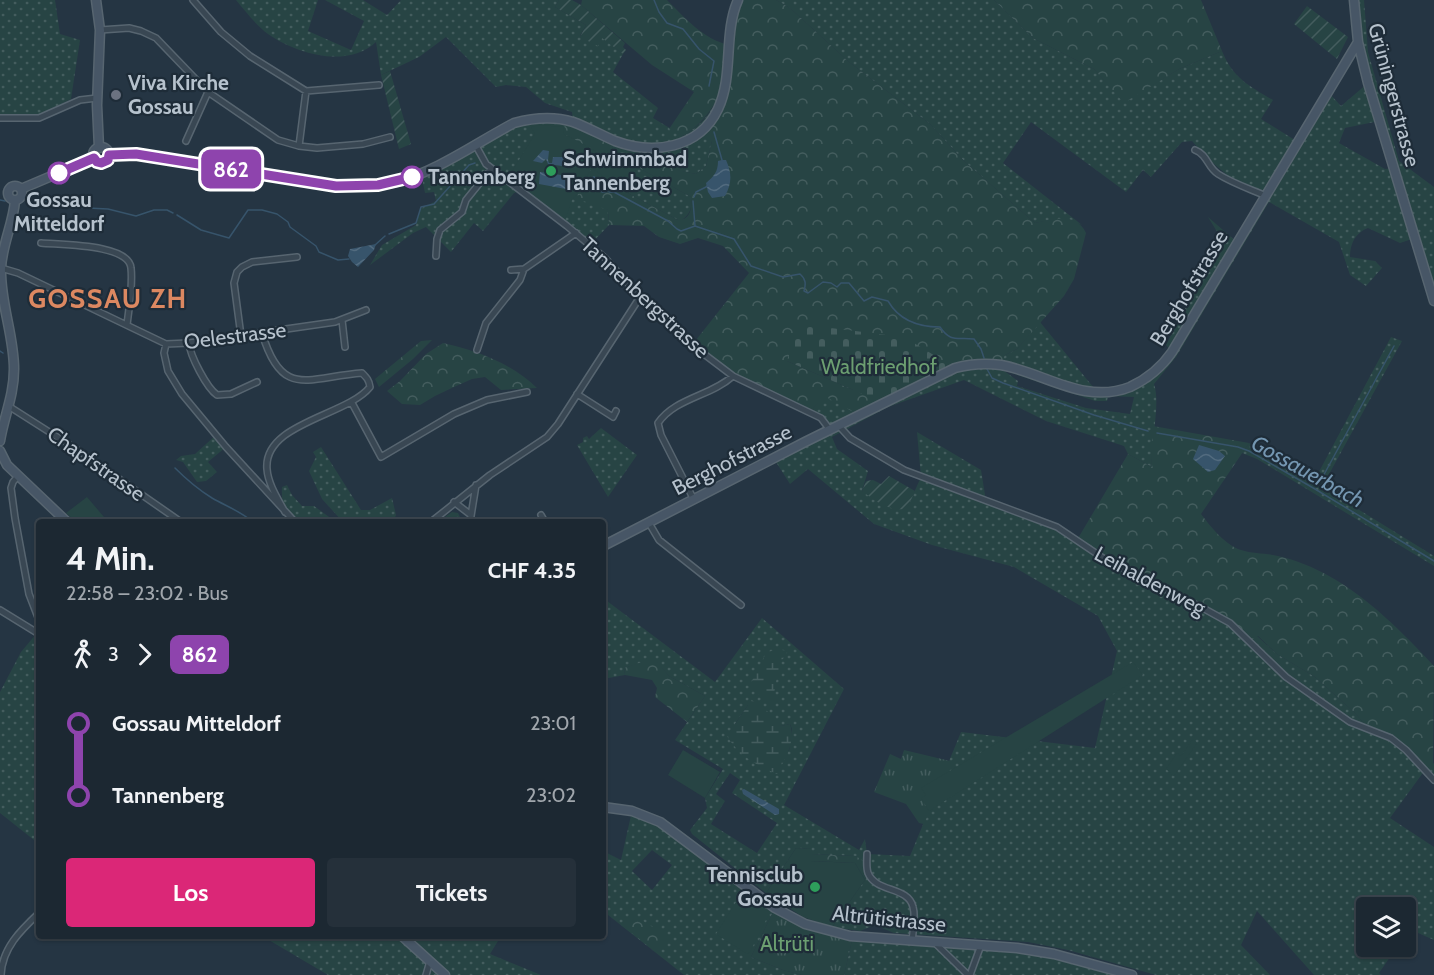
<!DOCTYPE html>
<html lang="de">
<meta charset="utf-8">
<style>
body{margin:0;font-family:Cabin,sans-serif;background:#25303a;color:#f1f3f6;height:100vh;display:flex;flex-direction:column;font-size:22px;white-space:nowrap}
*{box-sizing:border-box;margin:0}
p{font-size:20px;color:#a0a6ac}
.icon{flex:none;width:33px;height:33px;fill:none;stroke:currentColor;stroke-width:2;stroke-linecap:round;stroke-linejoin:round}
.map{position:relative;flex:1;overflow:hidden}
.panel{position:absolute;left:36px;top:519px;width:570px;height:420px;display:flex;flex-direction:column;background:#1c2832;border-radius:6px;box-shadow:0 2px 4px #0004,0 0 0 2px #3a444d}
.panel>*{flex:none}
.badge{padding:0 12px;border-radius:9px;font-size:21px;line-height:39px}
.controls{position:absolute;left:1356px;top:897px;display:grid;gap:12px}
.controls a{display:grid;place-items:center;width:60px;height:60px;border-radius:6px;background:#1c2832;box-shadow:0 2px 4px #0004,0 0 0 2px #3a444d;font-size:30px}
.map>.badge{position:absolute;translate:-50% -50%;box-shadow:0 0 0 3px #fff}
.legs{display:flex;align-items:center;gap:9px;height:66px;padding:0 30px;font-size:20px}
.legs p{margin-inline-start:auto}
.head{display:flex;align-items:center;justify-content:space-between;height:102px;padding:0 30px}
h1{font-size:33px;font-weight:800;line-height:45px}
.button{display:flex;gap:12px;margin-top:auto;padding:12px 30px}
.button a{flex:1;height:69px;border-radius:6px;background:#db2777;color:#fff;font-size:24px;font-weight:800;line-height:69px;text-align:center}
.button a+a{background:#25303a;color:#f1f3f6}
ul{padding:0 30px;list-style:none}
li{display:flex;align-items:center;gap:21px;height:72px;font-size:22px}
li i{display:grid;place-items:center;width:9px;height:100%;margin:0 8px;background:currentColor}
li i::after{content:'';width:15px;height:15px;margin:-8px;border:4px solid;border-radius:50%;background:#1c2832}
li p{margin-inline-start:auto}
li:first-child i{background:linear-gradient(#0000 50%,currentColor 0)}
li:last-child i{background:linear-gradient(currentColor 50%,#0000 0)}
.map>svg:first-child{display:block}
.grass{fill:url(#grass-dots);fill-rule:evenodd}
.forest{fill:url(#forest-crowns)}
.wetland{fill:url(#wetland-marsh)}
.cemetery{fill:url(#cemetery-stones)}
.park{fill:url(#park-tufts)}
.garden{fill:url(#garden-furrows)}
.pitch{fill:#274444}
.water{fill:url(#water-waves)}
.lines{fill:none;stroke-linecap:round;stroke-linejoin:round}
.stream{stroke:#37546b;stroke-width:1.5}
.street-casing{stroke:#576570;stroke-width:8}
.secondary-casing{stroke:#576570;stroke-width:11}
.street{stroke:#394753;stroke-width:5}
.secondary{stroke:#475666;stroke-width:8}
.line-1-casing{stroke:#fff;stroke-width:14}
.line-1{stroke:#8e44ad;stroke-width:9}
.worship-dot{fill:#6b7280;stroke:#1e2c38;stroke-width:2}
.leisure-dot{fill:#2e9e5b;stroke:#1e2c38;stroke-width:2}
.stop-1-dot{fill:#fff;stroke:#8e44ad;stroke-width:3}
.labels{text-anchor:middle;stroke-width:4.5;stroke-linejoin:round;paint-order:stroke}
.poi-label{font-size:21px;font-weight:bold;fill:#b6c2cd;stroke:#1e2c38;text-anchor:start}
.street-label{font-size:21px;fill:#b6c2cd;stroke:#1e2c38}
.stop-label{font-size:21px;font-weight:bold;fill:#b6c2cd;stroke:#1e2c38;text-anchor:start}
.park-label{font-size:21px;fill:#6c9f71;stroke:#1e2c38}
.water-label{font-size:22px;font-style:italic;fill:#7496b1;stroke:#1e2c38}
.district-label{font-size:27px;font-weight:bold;letter-spacing:1.5px;fill:#dc8861;stroke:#1e2c38}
</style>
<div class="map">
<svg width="1434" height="975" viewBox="0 0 1434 975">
<defs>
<pattern id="grass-dots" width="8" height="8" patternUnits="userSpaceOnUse" patternTransform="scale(1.5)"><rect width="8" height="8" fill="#274444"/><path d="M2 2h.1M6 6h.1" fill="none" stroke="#445d5e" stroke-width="1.8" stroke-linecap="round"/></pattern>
<pattern id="forest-crowns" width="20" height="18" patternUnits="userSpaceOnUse" patternTransform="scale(1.5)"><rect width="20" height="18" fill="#274444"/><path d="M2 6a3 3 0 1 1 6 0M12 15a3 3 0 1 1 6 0" fill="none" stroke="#445d5e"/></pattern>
<pattern id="wetland-marsh" width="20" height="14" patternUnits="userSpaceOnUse" patternTransform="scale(1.5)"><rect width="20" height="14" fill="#274444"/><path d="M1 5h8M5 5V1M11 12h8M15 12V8" fill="none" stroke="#445d5e"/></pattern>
<pattern id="cemetery-stones" width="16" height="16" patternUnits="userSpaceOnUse" patternTransform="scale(1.5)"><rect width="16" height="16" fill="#274444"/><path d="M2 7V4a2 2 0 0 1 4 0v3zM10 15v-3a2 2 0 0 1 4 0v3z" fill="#445d5e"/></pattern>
<pattern id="park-tufts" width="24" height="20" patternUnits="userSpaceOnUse" patternTransform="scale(1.5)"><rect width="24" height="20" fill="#274444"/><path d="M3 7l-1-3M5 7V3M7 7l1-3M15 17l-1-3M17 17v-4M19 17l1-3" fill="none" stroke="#445d5e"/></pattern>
<pattern id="garden-furrows" width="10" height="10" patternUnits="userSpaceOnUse" patternTransform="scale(1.5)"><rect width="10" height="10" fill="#274444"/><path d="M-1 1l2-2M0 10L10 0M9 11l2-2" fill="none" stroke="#445d5e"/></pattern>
<pattern id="water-waves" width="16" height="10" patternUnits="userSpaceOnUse" patternTransform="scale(1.5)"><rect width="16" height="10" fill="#37546b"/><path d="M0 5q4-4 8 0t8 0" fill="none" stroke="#526b7f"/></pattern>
</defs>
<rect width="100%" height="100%" fill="#253543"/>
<path class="grass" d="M0,0h55l5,34 20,6 -9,59 -31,16 -40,1z
M236,0h82l-10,31 43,19 13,-29 -39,-21h38l24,15 14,-15h158l-4,7 31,18 -6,11 22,1 21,17 -10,18 45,36 -5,10 30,18c8,-5 16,-11 23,-19 6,-8 8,-13 16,-18l-16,67 -10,8 -26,-5 -15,-11 -82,-36 -1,-10 -27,-9 -19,-16 -20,-2 -10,2 -50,-50 -27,20 -38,18 -5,-33c-29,27 -79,12 -108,-8 -12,-9 -22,-22 -32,-34z
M776,0h218l39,38 61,31 30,33 55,-33 43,-18c11,27 27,35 51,49l-12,19 37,23 30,-50 13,14 27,-23 -14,-83h10l4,52 31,109 35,26v103l-19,-52 -15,5 -32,-15c-13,5 -18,16 -18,29l25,4 7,7 -16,18 -16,-11 -11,-33 -70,-40 -93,155 -22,27c7,20 -4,60 -2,83l-24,-13 -4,-8 -78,-25 -82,-41 -76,27 -56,30 5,12 31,22 -6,20 45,17 14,-31 -4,-45 64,38 5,31 61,22 210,113 20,18 38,23 40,36 14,16 22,9 34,32 9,-7v17l-9,-10 -35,48 44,29v93l-25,-11 -3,5v-26h-40v38l31,1 -18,26 2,2h-67l-57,-64 -16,34 29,30h-114l-88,-25 -40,-8 -134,-9 -19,-8 -15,6 -28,-4 37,-53 -13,-18 -45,-2v-5l-15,-1 -30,45 -74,-59 -2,-4 17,-22 -2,-10 18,-29 -48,-29 30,-44 -36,-20 -15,-17 -30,9 1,7 -22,4v-81l112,84 47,-64 82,71 -60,116 75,45 6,-11 2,15 43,2 51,-124 134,16 22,-97 -19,-35 -84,-49 -82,-22 -58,-21 -66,-55 -18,15 -16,-25 56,-29 -3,-7 -17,-11 14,-17 116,-21 65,-19 12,-6 23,-27 58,71 37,-8 37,-33 -6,-7 55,-107 -13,-21 30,26 28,-47 -31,-14 -29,-25 -14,-16 -10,1 -31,35 -8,-7 -17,22 -95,-70 -28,41 79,62c-17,-8 -30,-5 -47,-2l-71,-62 -34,-37 -81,-62 -59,-54zM1379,121l14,47 -8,1 -46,-26 6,-15zM1003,370l92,31h12l1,-5 26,1 -4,17 -44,-6 -69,-22 1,-5zM748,705l33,21 9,-2 2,5 -3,22 -54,-27zM730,773l10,7 -8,13 45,30 -20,30 -46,-29 14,-23 -9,-7z
M557,119l50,31 84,47c1,11 0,16 -9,23h-4l-56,-30 -39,-8 -2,11 27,17 1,15 -19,20 -70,-54 -6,2 -31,38 -9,-8 -23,29 -25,-25 -13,6 -43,32 12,-20 34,-20 4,-16 16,-8 -2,-9 -9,1 -3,-15 55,-29 37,-26z
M1391,337l11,4 -80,146 112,69v10l-177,-107 -15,-6 7,-10 65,38z
M601,428l36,27 -29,42 -31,-52 6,-3v-4l4,-2 2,3z
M216,435l10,12 -18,15 9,10 -11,9 -9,1 -14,-20 -7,-2 5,-4 14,-2z
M321,447l40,63h9l22,-12 4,17 -2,5 -3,2h-48l-21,-23 -13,-28 7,-14 -3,-5z
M287,485l5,10 10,11h12l22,16h-41c-11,-11 -14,-19 -13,-35z
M37,633l2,1v210l-39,-31v-121l21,-40z
M632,811l16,5 127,92 -24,49 32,13 19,5h-118l-81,-64v-60l18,9zM652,850l20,15 -20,25 -20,-19z
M262,936h239l-11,18 51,21h-213z
M853,936l164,12 114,27h-287z"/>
<path class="forest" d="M582,0h85c18,18 36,39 62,45l9,-45h38l14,8 59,54 81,62 34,37 71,62c19,-4 41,-11 51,10l-12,46 -10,17 -47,53 -12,6 -5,10 -45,3 -168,-7 96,42 -24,12 -35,-19 -14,16 -77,-36 -41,-31 57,-72 -26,-27 -25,-8 -18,6 -21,-7 -15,-11 -35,-1 -1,-15 -33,-12 6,-5 2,-11 9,-14 30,22 56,30c13,0 14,-13 13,-23l-84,-47 -7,3 -36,-19 1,-14 85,29c10,19 27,21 46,25l10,-8 6,-25 -7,-13 16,-29c-8,5 -10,11 -16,18 -7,8 -14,14 -22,19l-14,-7 25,-37 -42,-27 -71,-60z
M994,0h207l21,51 -43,18 -55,34 -30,-34 -61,-31z
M432,340l-19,19 -34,28 -4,-8 46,-38z
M443,343c33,7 70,21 94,45l-36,2 -16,-13 -13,2 -18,8 -19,9 -15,9 -18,-1 -15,-13 13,-10 26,-27z
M1153,426l96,17 -48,71c10,13 24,31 40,36 12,4 25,3 37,6 18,4 35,11 51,20 40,22 74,57 105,90l-1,99 -8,5 -34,-32 -22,-9 -14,-16 -40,-36 -38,-23 -19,-18 -9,5 -19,-18 -115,-58 -38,-25 51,-86 24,13 -1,-13z
M452,512l6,1 3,6 -2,3h-21z
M654,658l15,18 36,20 -18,26 -32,-25 2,-9 -5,-8 -27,-5 -1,-7z
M811,854l45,2 11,8 2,10 -4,6 -10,-17 -45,-2z
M635,916l37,23 -9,9 -8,3 -34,-26z"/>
<path class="wetland" d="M776,649l12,2 -9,14 -7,40 -23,-18 17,-34z
M749,698l26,19 6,9 9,-2c6,18 -5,35 -13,50 -22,-10 -37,-17 -50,-38l21,-31z"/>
<path class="cemetery" d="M798,324l106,13 51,31 -72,35 -96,-42z"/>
<path class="park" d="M904,750l46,11 -26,63 -5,-1 -13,-19 -32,-12 16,-38 11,5z
M775,908l20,11 58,17 -9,39h-42l-19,-5 -32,-13z"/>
<path class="garden" d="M559,0h13l9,5 44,38 -2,4 3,3 -3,4 -21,-16 -4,8 -18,-9 6,-12 -31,-18z
M1307,6l41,31 -11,22 -43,-35z
M390,71l21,73 -12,5 -18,-74z
M889,476l26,15 -8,18c-20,2 -30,-7 -45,-18l4,-10 7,-1 8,4z"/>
<path class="pitch" d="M539,125l24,2 1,7 35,19 8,-3 27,15 3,12 -3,5 -12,8 -30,-22 -9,14 -2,9 -9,8 -7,21 -50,-36 2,-6 -6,-5 24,-39 -4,-7z
M87,497l17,20 -9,5h-19l-10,-9z
M1133,662l10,13 -214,136 -8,-13 5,-3 -5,-7z
M1193,739l4,4 -23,33 -8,-7 11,-16 4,3z
M683,750l37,22 -15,26 -37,-23z
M796,848l15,1v12l44,2 10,17 -33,47 -29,-10 -37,-24z
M743,891l27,21 -20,40 -3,2 -31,-20z"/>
<path class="water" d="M543,150l6,1 -1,9 1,3h3l1,-6h11l-2,9 -14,-2 -2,-5 -4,4 -9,-2z
M722,160h4c6,14 6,23 -1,36l-13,2 -4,-6 -2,-9c8,-7 12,-11 12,-22z
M540,172l28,4 -2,13 -27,-5z
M594,176l14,11v5l-5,1 -16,-6 1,-7z
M376,244l-2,6 -16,17 -6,-5 -4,-6 2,-7z
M1199,445l20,6 6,5 -10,14 -7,2 -15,-13z
M744,789l35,20v5l-4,1 -32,-21 -1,-4z"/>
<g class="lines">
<path class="stream" d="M654,0l5,12 8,11 16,6 16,20 15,12 -5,25
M714,132l8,28
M609,192h5l54,29 9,8 4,2 14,-5 39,13 17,27 32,11 17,-3c6,5 6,10 4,17l4,2 15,-11 8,1 6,4 4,-4h8l15,18 8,-4 16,4c11,19 30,26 52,26 11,16 17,10 34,12l7,10 3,9
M694,197l2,-5 12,-6
M0,200l5,1
M32,201h11l24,6 41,2 28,7 18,-6h13l6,3
M693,201l2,25
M177,215l24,15 28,8 19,-28h14l15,4 11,8 2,5 26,19 3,6 19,8 11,-1
M389,234l27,-11 5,-16 13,-3 35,-39 6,-2
M375,245l10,-9
M0,351l3,2
M987,369l5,9 11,5 91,32 54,16
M1157,433l81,14 11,4 66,38 119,72
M175,468c11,11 24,22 37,30 14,8 28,13 41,24
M1321,480l73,-134"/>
<g class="street-casing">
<path id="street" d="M193,0l28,32 29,24 56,35 73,-6
M100,30l29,-2 12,3 15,7 52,54 70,48 21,6 18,2 46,-4 27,-7
M0,118h39l41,-18 17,-2
M186,141l22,-49
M475,144l11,20 81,62 38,32 35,39 52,48 41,31 88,42 9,12
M299,146l7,-55
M1195,150c13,5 12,17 23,24 14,9 32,15 48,22
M41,243c20,2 88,1 90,25 2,18 -2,39 -4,57
M436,256l1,-17 3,-9 22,-18 4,-12 25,-31
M1,268l17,5 148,71 23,-1 146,-21 31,-12
M511,270l13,-1
M342,320l3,27
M262,333c20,67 46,44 100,40 5,5 7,7 8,14 -23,29 -107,36 -103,82 1,15 11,30 18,43
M241,336l-7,-53 3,-11 5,-5 10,-5 45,-5
M189,343c1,13 18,45 28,52l14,-1 26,-12
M166,344l-2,9 4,18 14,23 44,53 69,75
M477,350l9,-27 34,-43 4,-11 52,-36
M577,394l36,23 3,-6
M352,403l29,54 73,-43 33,-14 40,-8
M10,407l66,42 105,73
M839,426l11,12 54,32 153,57 52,35 92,45 29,16 56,54 64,45 41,16 15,12 28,30
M18,476l-5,6 -2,6 4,30 14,76 10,26
M694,500l-33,-65 -3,-12c17,-25 53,-27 75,-47
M454,502l17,13
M541,515l4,7
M431,522l59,-47 57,-38 11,-13 82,-127
M470,522l6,-37
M649,523l10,17 82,65
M0,610l39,24
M867,854c0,6 -1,13 1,19 8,20 40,13 45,34 3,10 0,24 -1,34
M935,943l33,32
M1,975c1,-27 20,-45 38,-62
M426,975l4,-14
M970,975l11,-30"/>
</g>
<g class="secondary-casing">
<path id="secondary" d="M96,0l4,30 -3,75 2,43
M1354,0l4,42 10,41 66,218
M93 155a8 8 0 1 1 16 0a8 8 0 1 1-16 0Z
M109,155l27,-1 200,32c20,1 40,1 60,-4 42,-11 80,-39 118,-59 19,-5 39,-7 59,-1 14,5 28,13 42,19 38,14 84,8 103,-32 16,-34 5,-75 20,-109
M8 193a7 7 0 1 1 14 0a7 7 0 1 1-14 0Z
M21,189l73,-31
M0,441c4,-25 14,-45 14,-72 0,-34 -14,-66 -13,-101 1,-23 12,-44 14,-67
M0,451l7,14 60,57
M603,546l202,-104 150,-74c15,-4 30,-5 46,-3 44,8 83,40 129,22 17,-8 31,-19 42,-35l186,-310
M603,807l29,4 28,11 115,86 30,16 45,12 167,12 37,6 78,21
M402,936l43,39"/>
</g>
<use href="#street" class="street"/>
<use href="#secondary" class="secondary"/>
</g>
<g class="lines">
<g class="line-1-casing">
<path id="line-1" d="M59,173l35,-15 3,4 4,1 7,-3 1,-5 27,-1 200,32 42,-1 34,-8"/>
</g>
<use href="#line-1" class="line-1"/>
</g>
<circle class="worship-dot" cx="116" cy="95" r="6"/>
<g class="leisure-dot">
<circle cx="551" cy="171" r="6"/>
<circle cx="815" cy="887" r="6"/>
</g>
<g class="stop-1-dot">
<circle cx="59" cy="173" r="10"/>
<circle cx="412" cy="177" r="10"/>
</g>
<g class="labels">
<g class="poi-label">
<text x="128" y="90">Viva Kirche<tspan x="128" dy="24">Gossau</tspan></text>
<text x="563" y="166">Schwimmbad<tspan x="563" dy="24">Tannenberg</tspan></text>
<text x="803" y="882" text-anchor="end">Tennisclub<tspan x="803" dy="24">Gossau</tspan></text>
</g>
<g class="street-label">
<text transform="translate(1394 95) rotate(75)" y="7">Grüningerstrasse</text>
<text transform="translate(1189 288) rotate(-59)" y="7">Berghofstrasse</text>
<text transform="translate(645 298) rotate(43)" y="7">Tannenbergstrasse</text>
<text transform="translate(235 336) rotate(-7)" y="7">Oelestrasse</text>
<text transform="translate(732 460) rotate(-27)" y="7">Berghofstrasse</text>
<text transform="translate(96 464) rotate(35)" y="7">Chapfstrasse</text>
<text transform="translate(1150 581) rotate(28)" y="7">Leihaldenweg</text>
<text transform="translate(889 919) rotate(6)" y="7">Altrütistrasse</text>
</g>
<g class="stop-label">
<text x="428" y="184">Tannenberg</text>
<text x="59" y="207" text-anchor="middle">Gossau<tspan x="59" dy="24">Mitteldorf</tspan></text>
</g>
<g class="park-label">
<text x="879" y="374">Waldfriedhof</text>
<text x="787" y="951">Altrüti</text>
</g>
<g class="water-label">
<text transform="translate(1308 471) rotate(29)" y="8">Gossauerbach</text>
</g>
<g class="district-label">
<text x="108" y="308">GOSSAU ZH</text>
</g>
</g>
</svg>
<div class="controls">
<a><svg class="icon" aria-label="layers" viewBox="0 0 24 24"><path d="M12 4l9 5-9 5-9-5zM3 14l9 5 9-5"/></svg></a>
</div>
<b class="badge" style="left:231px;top:169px;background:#8e44ad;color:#fff">862</b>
<section class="panel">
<div class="head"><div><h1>4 Min.</h1><p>22:58 – 23:02 · Bus</p></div><b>CHF 4.35</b></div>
<div class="legs"><svg class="icon" aria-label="walk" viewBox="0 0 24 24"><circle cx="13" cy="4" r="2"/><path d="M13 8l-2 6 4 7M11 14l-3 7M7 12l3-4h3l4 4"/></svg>3<svg class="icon" aria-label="forward" viewBox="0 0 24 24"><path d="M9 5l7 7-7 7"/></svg><b class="badge" style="background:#8e44ad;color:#fff">862</b></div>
<ul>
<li><i style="color:#8e44ad"></i><b>Gossau Mitteldorf</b><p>23:01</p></li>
<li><i style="color:#8e44ad"></i><b>Tannenberg</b><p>23:02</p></li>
</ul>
<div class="button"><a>Los</a><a>Tickets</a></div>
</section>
</div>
